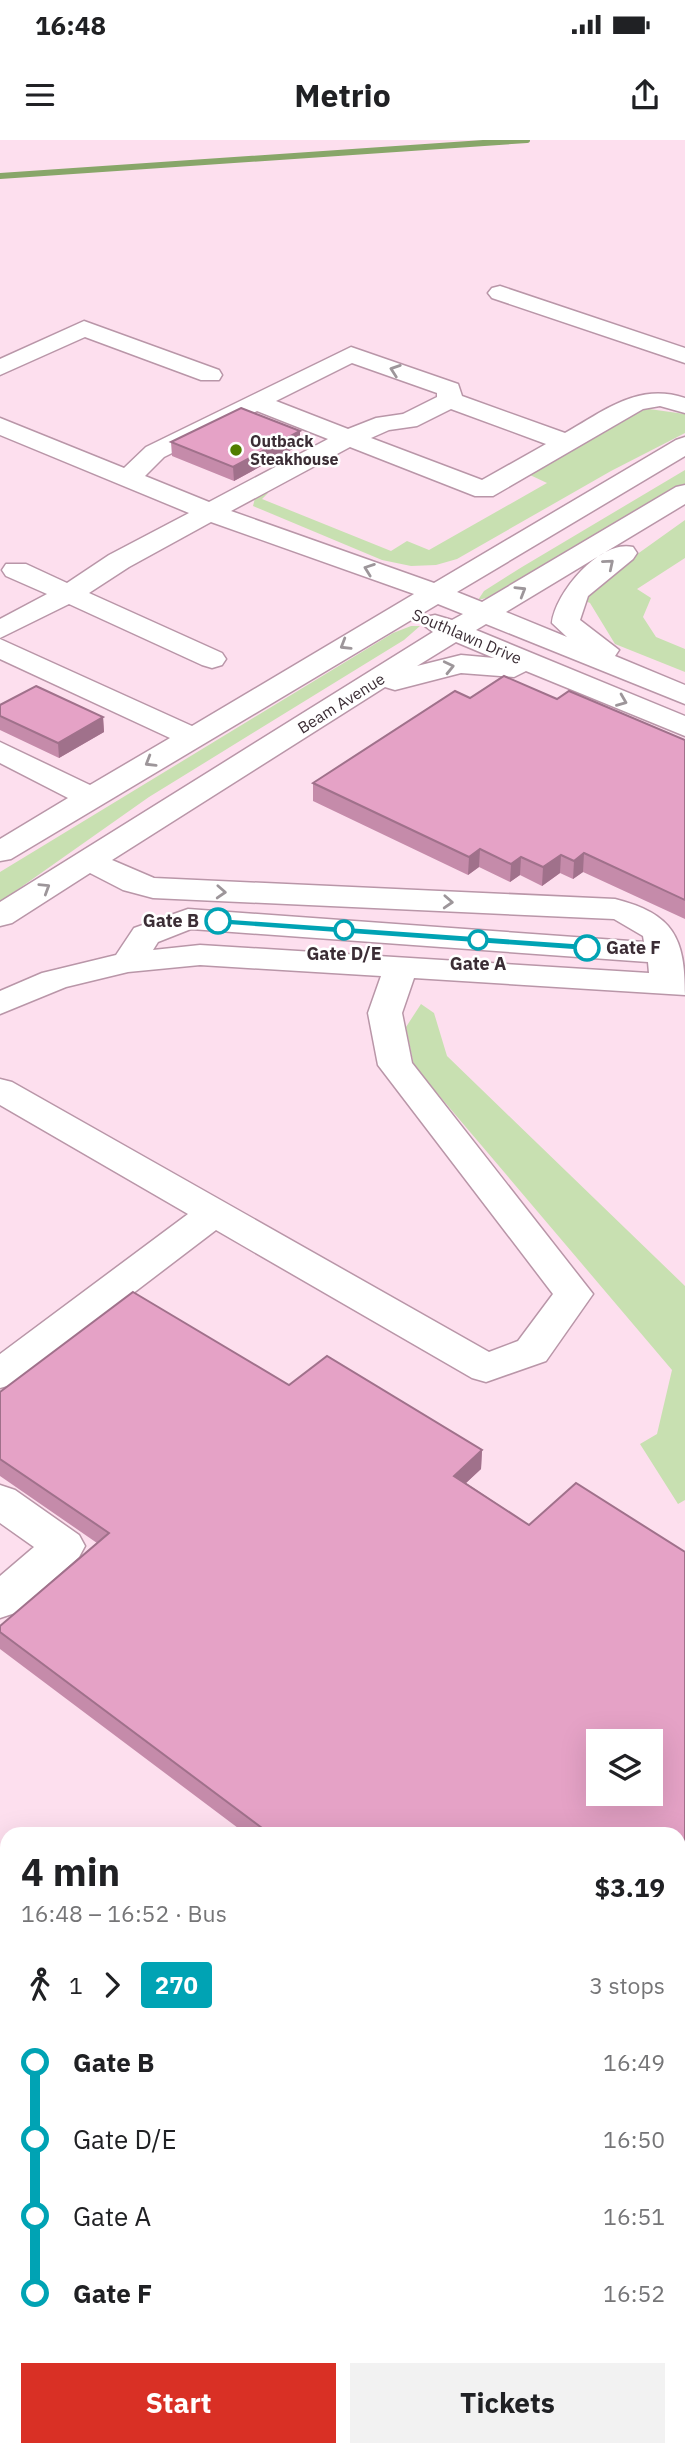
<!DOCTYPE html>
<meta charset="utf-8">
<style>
body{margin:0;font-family:"IBM Plex Sans",sans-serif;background:#f2f2f2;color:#202124;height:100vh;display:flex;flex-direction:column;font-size:26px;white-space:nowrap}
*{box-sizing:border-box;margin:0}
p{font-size:23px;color:#757577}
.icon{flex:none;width:38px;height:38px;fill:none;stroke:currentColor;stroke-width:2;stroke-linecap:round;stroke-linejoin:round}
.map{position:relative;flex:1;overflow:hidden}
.details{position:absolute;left:0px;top:1687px;width:686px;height:630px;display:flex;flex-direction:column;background:#fff;border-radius:21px 21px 0 0;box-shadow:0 7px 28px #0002}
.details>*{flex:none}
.badge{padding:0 14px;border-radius:5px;font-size:24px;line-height:46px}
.controls{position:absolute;left:586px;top:1589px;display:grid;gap:14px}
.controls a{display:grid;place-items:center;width:77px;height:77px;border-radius:0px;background:#fff;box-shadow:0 7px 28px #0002;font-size:35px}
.map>.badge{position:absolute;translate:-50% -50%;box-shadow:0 0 0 4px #fff}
.legs{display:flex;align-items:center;gap:10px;height:77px;padding:0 21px;font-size:23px}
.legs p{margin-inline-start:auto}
.headline{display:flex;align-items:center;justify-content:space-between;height:119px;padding:0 21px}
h1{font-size:38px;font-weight:700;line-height:52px}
.button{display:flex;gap:14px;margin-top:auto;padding:14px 21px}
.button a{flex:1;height:80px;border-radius:0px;background:#d93025;color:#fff;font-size:28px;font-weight:700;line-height:80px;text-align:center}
.button a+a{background:#f2f2f2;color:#202124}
ul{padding:0 21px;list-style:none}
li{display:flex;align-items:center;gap:24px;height:77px;font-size:26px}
li i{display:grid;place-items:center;width:10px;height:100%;margin:0 9px;background:currentColor}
li i::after{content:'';width:18px;height:18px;margin:-9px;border:5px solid;border-radius:50%;background:#fff}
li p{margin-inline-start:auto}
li:first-child i{background:linear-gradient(#0000 50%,currentColor 0)}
li:last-child i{background:linear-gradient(currentColor 50%,#0000 0)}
.status{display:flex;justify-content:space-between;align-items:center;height:49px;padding:0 35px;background:#fff;direction:ltr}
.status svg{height:19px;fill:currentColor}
header{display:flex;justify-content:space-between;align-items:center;height:91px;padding:0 21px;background:#fff;font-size:32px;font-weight:700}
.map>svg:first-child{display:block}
.green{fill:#c8e0b1}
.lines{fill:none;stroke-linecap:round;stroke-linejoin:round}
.stream{stroke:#88a669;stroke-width:6}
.minor-casing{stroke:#b996a8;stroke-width:3}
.minor{fill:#fff;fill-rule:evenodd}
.wall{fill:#c58baa;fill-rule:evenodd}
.shaded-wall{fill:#a0718b}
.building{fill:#e5a2c6;stroke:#a0718b;stroke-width:2;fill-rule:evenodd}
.oneway{stroke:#9d969a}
.line-1{fill:#00a3b4;stroke:#fff;stroke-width:2}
.poi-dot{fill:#517d00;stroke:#fff;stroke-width:2.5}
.stop-1-dot{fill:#fff;stroke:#00a3b4;stroke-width:3.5}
.labels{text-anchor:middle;stroke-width:5;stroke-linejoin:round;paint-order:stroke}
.far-poi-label{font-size:16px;font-weight:bold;fill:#3b2d35;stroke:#fff;text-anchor:start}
.far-street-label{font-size:16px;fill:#3b2d35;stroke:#fff}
.stop-label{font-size:18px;font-weight:bold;fill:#3b2d35;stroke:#fff}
</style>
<div class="status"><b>16:48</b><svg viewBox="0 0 49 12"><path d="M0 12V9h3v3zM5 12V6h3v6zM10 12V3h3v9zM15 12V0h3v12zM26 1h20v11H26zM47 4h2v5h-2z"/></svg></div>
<header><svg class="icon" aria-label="menu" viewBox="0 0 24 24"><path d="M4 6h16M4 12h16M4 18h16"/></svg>Metrio<svg class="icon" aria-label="share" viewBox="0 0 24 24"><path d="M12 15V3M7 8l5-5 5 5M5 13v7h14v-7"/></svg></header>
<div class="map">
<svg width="685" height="2317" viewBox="0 0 685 2317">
<rect width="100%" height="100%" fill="#fddfee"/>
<path class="green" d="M649,269l36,5v19l-74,38 -154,88 -21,6 -25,1 -29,-6 -129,-54 3,-12 7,-3 5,2 -6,6 129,52 16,-10 22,9 118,-67 -17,-8 105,-63z
M685,330v15l-183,109 -24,6 6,-9 38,-24z
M685,380v38l-48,31 14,9 -8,19 13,20 29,12v23l-70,-28 -25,-41 -9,-4 6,-9z
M411,486h9l-16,14 -255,157 -149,105v-30l393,-239z
M421,864l13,9 13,43 238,230v214l-7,4 -38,-60 17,-10 15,-64 -258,-304 -8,-39z"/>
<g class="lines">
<path class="stream" d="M0,36l527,-36"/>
<g class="minor-casing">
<path id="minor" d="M500,146l185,62v15l-193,-65 -4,-5 4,-5z
M84,181l135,49 3,5 -3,5h-18l-116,-43 -85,38v-16z
M351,207l107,37 4,12 103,37c39,-22 73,-51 120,-35v15l-25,-7 -17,3 -150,87h-18l-125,-49 -119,64 203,72 242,-143 9,-3v19l-228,136 25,10 194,-115 9,-2v19l-179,108 61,25 -15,-14c3,-30 48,-84 81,-76l4,6 -4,6 -45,37 -8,24 39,30 -4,6 70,29v19l-199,-80 -10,6 209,86v20l-159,-65 -12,6 -53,-4 -66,17 -10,-3 -273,173 42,18 461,21c59,15 70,39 70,96l-271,-17 -12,35 10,50 181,231 -47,67 -60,21 -14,-4 -256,-148 -202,154 -14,4v-34l188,-140 -188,-109v-26l12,3 477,270 29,-11 35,-47 -175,-229 -10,-52 13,-37 -181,-11 -72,7 -62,15 -66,27v-23l42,-18 74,-18 18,-27 54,-19 456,33 -1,-6 -29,-17 -461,-21 -30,-8 -33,-17 -78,50 -12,3v-24l433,-270 -12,-9 4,-6 10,-2 17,5 11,-6 -25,-10 -427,255 -11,2v-22l68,-41 -68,-35v-21l90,43 80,-47 -170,-79v-20l192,87 222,-132 -203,-72 -82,45 -40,26 133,60 4,6 -4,6 -10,3 -10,-3 -133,-61 -69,34v-19l47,-25 -41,-18 -4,-6 4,-6h20l41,19 42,-28 80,-42 -189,-78v-17l124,50 22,-21zM352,223l85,30v4l-34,17 -27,4 -28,11 -72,-28zM451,269l95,35 -64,36 -111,-42 18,-8 28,-4zM257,271l71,28 -119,63 -64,-26 19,-19zM456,502l38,16 -33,-3 -44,11zM191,789l457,33 1,11 -449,-28 -47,5 5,-8z
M0,1345l15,5 64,45 6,11 -6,11 -64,56 -15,5v-42l34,-29 -34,-24z"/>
</g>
<use href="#minor" class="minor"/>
</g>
<path class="wall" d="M171,302l129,3 -66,36 -62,-25z
M470,558l87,1 128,41v179l-102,-47 -10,7 -13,-6 -18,13 -22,-11 -10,7 -31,-15 -11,8 -155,-74v-18z
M0,565l103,12 1,15 -45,26 -59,-28z
M133,1152l156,93 38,-29 155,94 -1,19 -15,14 63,42 47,-42 109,69v905h-238l-8,-7h240v-616h-433l-246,-185v-23l97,-83 -97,-67v-84zM598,1601h53v53h-53z"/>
<path class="shaded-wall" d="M300,291v14l-66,36 -1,-14z
M103,577l1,15 -45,26 -1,-15z
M480,709l-1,18 -11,8 1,-18z
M584,713l-1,19 -10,7 1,-18z
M561,715l-1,18 -18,13 1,-19z
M521,717l-1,18 -10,7 1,-18z
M482,1310l-1,19 -28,26 1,-19z"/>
<path class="building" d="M241,268l59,23 -67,36 -62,-25z
M504,536l53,23 12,-8 116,49v160l-101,-47 -10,8 -13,-6 -18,12 -22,-10 -10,7 -31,-15 -11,8 -156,-74 142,-92 15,7z
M36,546l67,31 -45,26 -58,-27v-11z
M133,1152l156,93 38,-29 155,94 -28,26 75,49 47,-42 109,69v905h-218l-8,-7h220v-616h-409l-270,-202v-6l109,-93 -109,-74v-67zM598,1601h53v53h-53z"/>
<defs><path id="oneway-chevron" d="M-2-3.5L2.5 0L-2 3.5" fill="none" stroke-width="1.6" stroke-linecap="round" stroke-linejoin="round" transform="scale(1.75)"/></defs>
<g class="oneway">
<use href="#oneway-chevron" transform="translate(395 230) rotate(-161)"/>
<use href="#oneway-chevron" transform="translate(609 424) rotate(-40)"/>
<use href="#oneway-chevron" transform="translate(369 429) rotate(-160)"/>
<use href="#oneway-chevron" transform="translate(521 451) rotate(-31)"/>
<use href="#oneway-chevron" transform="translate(345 505) rotate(149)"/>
<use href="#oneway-chevron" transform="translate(449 527) rotate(-13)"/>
<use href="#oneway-chevron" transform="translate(622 561) rotate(22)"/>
<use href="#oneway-chevron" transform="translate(150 622) rotate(149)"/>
<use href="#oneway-chevron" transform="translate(45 748) rotate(-32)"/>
<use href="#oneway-chevron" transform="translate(221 752) rotate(3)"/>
<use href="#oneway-chevron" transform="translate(448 762) rotate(3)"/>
</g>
<path class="line-1" d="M218,778l369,26 6,4 -6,3 -373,-27v-5z"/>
<circle class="poi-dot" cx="236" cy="310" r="7"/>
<g class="stop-1-dot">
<circle cx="218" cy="781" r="12"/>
<circle cx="344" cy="790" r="9"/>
<circle cx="478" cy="800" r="9"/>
<circle cx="587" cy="808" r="12"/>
</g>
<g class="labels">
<g class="far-poi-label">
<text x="250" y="307">Outback<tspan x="250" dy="18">Steakhouse</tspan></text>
</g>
<g class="far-street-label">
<text transform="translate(467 496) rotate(23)" y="6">Southlawn Drive</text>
<text transform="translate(341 563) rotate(-32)" y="6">Beam Avenue</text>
</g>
<g class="stop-label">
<text x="199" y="787" text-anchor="end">Gate B</text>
<text x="606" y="814" text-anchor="start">Gate F</text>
<text x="344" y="820">Gate D/E</text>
<text x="478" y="830">Gate A</text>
</g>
</g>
</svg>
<div class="controls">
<a><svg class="icon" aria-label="layers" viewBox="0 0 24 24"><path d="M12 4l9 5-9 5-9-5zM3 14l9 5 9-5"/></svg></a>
</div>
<section class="details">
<div class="headline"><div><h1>4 min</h1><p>16:48 – 16:52 · Bus</p></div><b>$3.19</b></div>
<div class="legs"><svg class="icon" aria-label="walk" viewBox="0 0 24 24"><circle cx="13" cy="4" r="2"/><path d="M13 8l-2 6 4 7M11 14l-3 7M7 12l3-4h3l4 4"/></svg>1<svg class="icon" aria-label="forward" viewBox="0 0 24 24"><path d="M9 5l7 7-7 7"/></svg><b class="badge" style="background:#00a3b4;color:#fff">270</b><p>3 stops</p></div>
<ul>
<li><i style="color:#00a3b4"></i><b>Gate B</b><p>16:49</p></li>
<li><i style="color:#00a3b4"></i><span>Gate D/E</span><p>16:50</p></li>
<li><i style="color:#00a3b4"></i><span>Gate A</span><p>16:51</p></li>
<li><i style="color:#00a3b4"></i><b>Gate F</b><p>16:52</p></li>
</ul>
<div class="button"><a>Start</a><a>Tickets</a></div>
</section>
</div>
